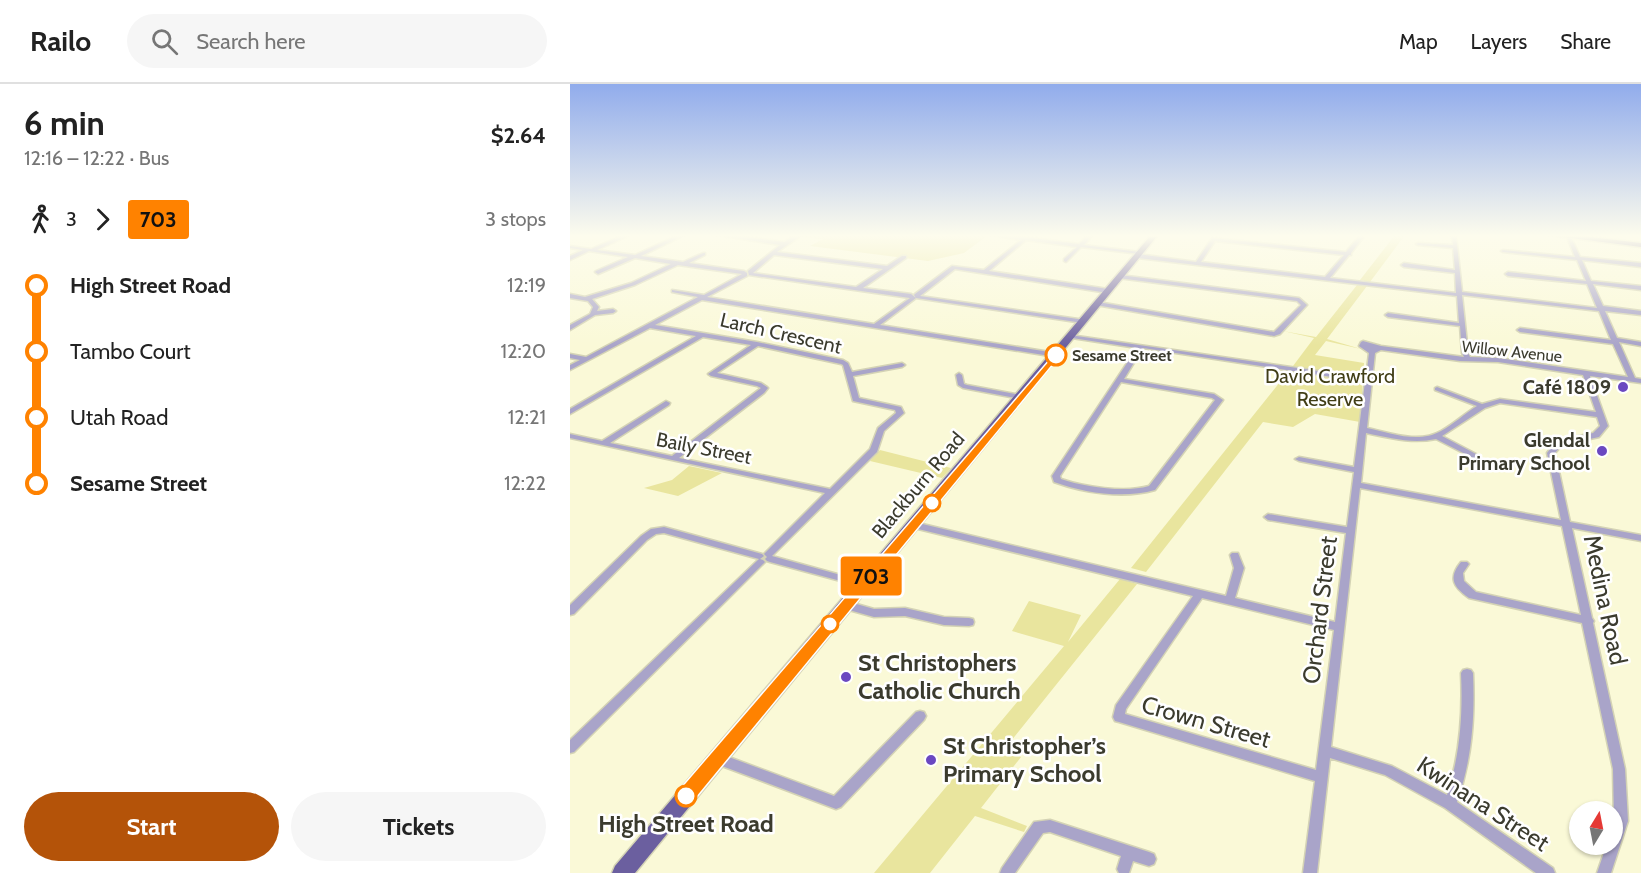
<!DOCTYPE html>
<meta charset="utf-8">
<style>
body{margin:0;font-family:Cabin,sans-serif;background:#f6f6f6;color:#222;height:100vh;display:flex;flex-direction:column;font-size:22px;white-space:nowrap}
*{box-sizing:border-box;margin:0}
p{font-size:20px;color:#767676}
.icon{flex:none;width:33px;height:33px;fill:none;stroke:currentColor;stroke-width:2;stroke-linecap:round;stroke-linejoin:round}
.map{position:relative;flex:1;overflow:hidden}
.panel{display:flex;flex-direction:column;background:#fff;width:570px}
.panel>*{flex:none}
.badge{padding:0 12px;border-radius:4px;font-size:21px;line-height:39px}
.needle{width:39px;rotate:10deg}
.fabs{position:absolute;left:999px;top:717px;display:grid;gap:12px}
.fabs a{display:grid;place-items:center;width:54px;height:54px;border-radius:50%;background:#fff;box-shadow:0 2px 4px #0004;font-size:30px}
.map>.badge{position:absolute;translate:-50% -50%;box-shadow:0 0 0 3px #fff}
.legs{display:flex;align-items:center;gap:9px;height:66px;padding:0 24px;font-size:20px}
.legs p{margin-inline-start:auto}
.headline{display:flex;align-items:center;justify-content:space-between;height:102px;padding:0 24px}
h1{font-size:33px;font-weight:800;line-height:45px}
.cta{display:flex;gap:12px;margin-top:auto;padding:12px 24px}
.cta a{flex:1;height:69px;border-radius:36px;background:#b45309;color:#fff;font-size:24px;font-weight:800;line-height:69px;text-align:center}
.cta a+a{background:#f6f6f6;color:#222}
ul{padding:0 24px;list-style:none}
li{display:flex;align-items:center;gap:21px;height:66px;font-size:22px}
li i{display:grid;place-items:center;width:9px;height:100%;margin:0 8px;background:currentColor}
li i::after{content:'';width:15px;height:15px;margin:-8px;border:4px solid;border-radius:50%;background:#fff}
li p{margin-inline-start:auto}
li:first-child i{background:linear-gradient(#0000 50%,currentColor 0)}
li:last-child i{background:linear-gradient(currentColor 50%,#0000 0)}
header{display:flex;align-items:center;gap:36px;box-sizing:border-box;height:84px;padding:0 30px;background:#fff;border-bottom:2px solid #e0e0e0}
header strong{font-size:28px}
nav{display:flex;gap:33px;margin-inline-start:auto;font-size:21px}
.search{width:420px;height:54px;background:#f6f6f6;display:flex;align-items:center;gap:15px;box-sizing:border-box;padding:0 21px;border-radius:33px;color:#767676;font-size:22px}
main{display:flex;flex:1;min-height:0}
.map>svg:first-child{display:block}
.green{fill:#e9e59e}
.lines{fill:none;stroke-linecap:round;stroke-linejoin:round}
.street-casing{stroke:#d4d3b5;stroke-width:3}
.primary-casing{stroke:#d4d3b5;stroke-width:3}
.street{fill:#a9a4c9;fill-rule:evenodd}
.primary{fill:#6b5f9f;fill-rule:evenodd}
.line-1{fill:#ff8200;stroke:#fff;stroke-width:1.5}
.stop-1-dot{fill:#fff;stroke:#ff8200;stroke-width:3}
.poi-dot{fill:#6a48c1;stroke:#fff;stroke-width:2}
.labels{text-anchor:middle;stroke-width:5;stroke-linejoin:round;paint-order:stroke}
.far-street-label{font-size:16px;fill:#3b3b2e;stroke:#fff}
.far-stop-label{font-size:16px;font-weight:bold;fill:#3b3b2e;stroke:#fff;text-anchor:start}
.street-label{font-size:20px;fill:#3b3b2e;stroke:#fff}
.park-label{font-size:20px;fill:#413e16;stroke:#fff}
.poi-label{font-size:20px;font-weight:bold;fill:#3b3b2e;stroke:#fff;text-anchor:end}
.near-street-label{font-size:24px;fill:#3b3b2e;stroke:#fff}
.near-poi-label{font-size:24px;font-weight:bold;fill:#3b3b2e;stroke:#fff;text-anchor:start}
.near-stop-label{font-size:24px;font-weight:bold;fill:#3b3b2e;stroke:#fff}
</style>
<header>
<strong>Railo</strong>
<div class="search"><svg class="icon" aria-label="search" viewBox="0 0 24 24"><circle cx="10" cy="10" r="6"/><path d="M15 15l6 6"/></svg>Search here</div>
<nav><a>Map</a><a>Layers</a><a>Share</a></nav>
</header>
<main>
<section class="panel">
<div class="headline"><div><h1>6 min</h1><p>12:16 – 12:22 · Bus</p></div><b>$2.64</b></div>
<div class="legs"><svg class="icon" aria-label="walk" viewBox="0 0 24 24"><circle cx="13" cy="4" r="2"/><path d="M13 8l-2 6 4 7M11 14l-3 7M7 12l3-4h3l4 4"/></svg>3<svg class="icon" aria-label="forward" viewBox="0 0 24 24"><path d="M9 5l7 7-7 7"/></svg><b class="badge" style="background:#ff8200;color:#111">703</b><p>3 stops</p></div>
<ul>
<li><i style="color:#ff8200"></i><b>High Street Road</b><p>12:19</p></li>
<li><i style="color:#ff8200"></i><span>Tambo Court</span><p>12:20</p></li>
<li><i style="color:#ff8200"></i><span>Utah Road</span><p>12:21</p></li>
<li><i style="color:#ff8200"></i><b>Sesame Street</b><p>12:22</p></li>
</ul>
<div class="cta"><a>Start</a><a>Tickets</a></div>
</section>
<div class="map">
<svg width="1071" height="789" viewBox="0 0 1071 789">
<rect width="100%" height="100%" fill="#faf9d7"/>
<path class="green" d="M235,151l24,1 159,-1 -24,18 -36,8 -118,-15 13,-7 -21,-2z
M825,151h10l-35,47 -10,-2z
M787,201l10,1 -40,53 34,10 -35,-8 -11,14 49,8 -4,59 -45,-8 -22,13 -30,-5 -117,150 -15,-4 157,-196 13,2 4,-6 -12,-2 21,-28 -31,-7 33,6z
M310,366l71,18 -9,10 -72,-17z
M119,382l33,7 -44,23 -34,-8 28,-8z
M550,495l17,5 -134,167 18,6 -40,51 46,18 -3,6 -49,-16 -45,57h-56l190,-227 -52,-15 17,-30 52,14 -13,27z"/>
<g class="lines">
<g class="street-casing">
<path id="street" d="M53,151h7l-33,15 38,5 43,-20h7l-44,21 42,6 20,-9h2v2l-16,8 55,8 3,2v3l-40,21 167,27 36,-26 -161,-23 -1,-4 32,-26 -63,-10h16l51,7 12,-7h6l-25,17 110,14 15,-10h4v2l-43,30 48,6 5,4 -36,27 176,28 3,2 -3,2 -354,-57 -47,25 102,17 86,18 5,3 4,9 50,-9 3,2 -3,2 -49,9 6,22 42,9 3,6 -20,18 -7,21 -105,104 94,26 2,2 -2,2 -3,1 -93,-25 -3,-1 -2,-2 2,-2 -3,-3 61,-61 -255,-55v-4l32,7 64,-40 4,2 -1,2 -59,38 62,13 89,-68 -4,-2 -46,-10 -3,-2 43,-29 -48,-8 -133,77v-5l126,-73 -46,-8 -80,42v-5l10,-5 -10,-2v-4l16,3 112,-60 -26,-5v-2l32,5 38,-21 -64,-9 -43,20 -43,14 7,8 -2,4 16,-2 3,2 -3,2 -18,2 -25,15v-5l20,-11 3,-7 -5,-6 -18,-3v-4l15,3 46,-14 40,-19 -36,-6 -37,16 -3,-2 1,-1 32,-14 -39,-6 -19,9v-4l13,-6 -13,-2v-2l21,3zM204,171l109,14 -27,18 -103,-14zM188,262l83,18 2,1 10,36 42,9 1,3 -18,15 -8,21 -40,40 -151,-31 85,-65 4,-5 -1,-1 -6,-4 -44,-10z
M421,151l35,2 53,7 9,-9h5l-9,10 56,7 2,1 -2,1 -59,-7 -15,15 -2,-1v-2l13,-12 -51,-7 -37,31 119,18 3,2 -3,2 -153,-24 -35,27 165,24 1,1 -3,2 -167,-25 -2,-3 1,-1 37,-28 32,4 37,-30z
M790,151h5l-14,18v2h-2l-19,23 126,15 -1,-20 -51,-6 -3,-2 3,-2 51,7 -2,-22 -35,-3 -2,-1 2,-1 35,2 -1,-10h4l6,57 135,16 -10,-24 -79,-8 -3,-2 3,-2 78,9 -9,-21 -74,-8 -2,-1 2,-1 72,7 -8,-20 2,-1 2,1 9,20 61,6v4l-59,-7 9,21 50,5v4l-48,-6 10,22 38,5v4l-36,-4 12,27 24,4v4l-22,-4 16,36 6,1v4l-51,-7 18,50 -9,11 -37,8 -7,8 15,69 71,13v6l-69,-13 20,90 2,3 -1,2 32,146 3,52 -17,52h-14l10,-29h5v-17l2,-6 -1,-52 -31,-146 -113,-25c-16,-11 -21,-20 -8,-36h6l2,2 -6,9 1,8 12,11 105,23 -19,-89 -202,-38 -29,259 61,19 55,29c13,-40 16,-80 14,-122l2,-3 4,-1 4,1 2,3c2,45 -1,86 -16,129l96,66 2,5h-19l-91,-65 -60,-33 -55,-17 -13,115h-14l12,-92 -196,-59 -4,-1 -2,-4 3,-12 77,-109 -279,-68 -4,-3 4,-3 312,74 8,-28 -4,-13 2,-2h6l6,15 -9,30 100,24 11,-89 -78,-13 -4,-3 4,-3 79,13 7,-55 -55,-11 -4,-2 4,-2 55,10 11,-85 -222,-34 -19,31 90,15 9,6 -68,90c-31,9 -71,3 -101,-8l-2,-6 85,-128 -65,-10 -2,-1v-2l296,43 3,-25 -10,-7 2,-4 2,-1 18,5 83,11 -2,-4 -2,-27 -72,-9 -3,-2 3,-2 71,10 -2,-27 -319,-38 -3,-2 3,-2 58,8 16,-24h2l132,14zM645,157l129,14 -19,22 -124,-15zM892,211l137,16 12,29 -91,-12 -3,2 3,2 93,12 15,33 -130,-19 -28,-1 -2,-4zM811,266l79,11 38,1 85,13 13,37 -96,-13 -18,5 -45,-17 -2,1v2l42,16c-13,8 -23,18 -36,25 -23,13 -50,2 -74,-3l8,-75zM551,298l91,16 3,2 -66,86c-24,7 -65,1 -88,-7l-1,-3zM930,319l97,14 3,9 -7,7 -37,8 -9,12 14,67 -200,-37 5,-50c24,5 46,11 70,6l37,19h3l1,-2 -1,-2 -34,-18 43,-28zM632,514l132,32 -18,140 -191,-56 1,-5z
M550,191l179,23 8,7 -27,29 -6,2 -178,-31 -1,-1 3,-2 176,30 27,-27 -4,-4 -179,-23 -1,-1z
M389,289l3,2 2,9 3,1 54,10 4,2 -4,2 -58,-11 -5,-3 -2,-10z
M94,443l98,27 2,2 -4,3 3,1 2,2 -191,190 -4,1v-13l189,-181 -95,-26 -8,1 -9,6 -73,74 -4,1v-10l71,-69 10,-7z
M276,517l28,8 31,-1 39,9 25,1 4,1 1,3 -1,3 -4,1 -25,-1 -39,-9 -31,1 -32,-9 -1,-3 1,-3z
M350,627l4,1 2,4 -2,4 -83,87 -5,2 -122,-46 -2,-4 2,-4 4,-2 116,43 82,-84z
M480,736l99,32 5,2 2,5 -2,5 -5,2 -16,-5 -4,12h-10l-2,-4 4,-13 -71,-24 -7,1 -28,40h-15l2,-5 32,-46z"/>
</g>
<g class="primary-casing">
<path id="primary" d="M581,151h7l-523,638h-23l3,-7z
M978,151h26l67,8v4z"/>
</g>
<use href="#street" class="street"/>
<use href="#primary" class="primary"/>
</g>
<linearGradient id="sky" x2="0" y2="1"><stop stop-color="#91acec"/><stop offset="0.58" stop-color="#fdfced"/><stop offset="1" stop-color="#fdfced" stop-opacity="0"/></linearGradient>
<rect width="1071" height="262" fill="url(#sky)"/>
<path class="line-1" d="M486,268l4,3 -1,2 -367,446 -6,2 -7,-2 -2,-7 2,-6z"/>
<g class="stop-1-dot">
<circle cx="486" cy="271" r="10"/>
<circle cx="362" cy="419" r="8"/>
<circle cx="260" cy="540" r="8"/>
<circle cx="116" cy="712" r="10"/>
</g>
<g class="poi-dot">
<circle cx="1053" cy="303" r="6"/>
<circle cx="1032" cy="367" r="6"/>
<circle cx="276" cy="593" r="6"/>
<circle cx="361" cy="676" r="6"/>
</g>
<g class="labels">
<g class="far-street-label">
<text transform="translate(942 267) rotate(6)" y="6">Willow Avenue</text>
</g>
<g class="far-stop-label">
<text x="502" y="277">Sesame Street</text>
</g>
<g class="street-label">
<text transform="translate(211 249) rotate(13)" y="7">Larch Crescent</text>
<text transform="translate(134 364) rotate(11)" y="7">Baily Street</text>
<text transform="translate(348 401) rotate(-50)" y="7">Blackburn Road</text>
</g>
<g class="park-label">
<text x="760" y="299">David Crawford<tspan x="760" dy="23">Reserve</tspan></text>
</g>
<g class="poi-label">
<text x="1041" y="310">Café 1809</text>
<text x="1020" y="363">Glendal<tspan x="1020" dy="23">Primary School</tspan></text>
</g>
<g class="near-street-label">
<text transform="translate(1035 516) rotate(78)" y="8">Medina Road</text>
<text transform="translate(750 526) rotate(-83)" y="8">Orchard Street</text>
<text transform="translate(636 638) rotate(16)" y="8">Crown Street</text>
<text transform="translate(913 720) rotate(33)" y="8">Kwinana Street</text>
</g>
<g class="near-poi-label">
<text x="288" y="587">St Christophers<tspan x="288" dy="28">Catholic Church</tspan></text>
<text x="373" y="670">St Christopher’s<tspan x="373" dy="28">Primary School</tspan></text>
</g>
<g class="near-stop-label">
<text x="116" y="748">High Street Road</text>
</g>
</g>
</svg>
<div class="fabs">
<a><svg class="needle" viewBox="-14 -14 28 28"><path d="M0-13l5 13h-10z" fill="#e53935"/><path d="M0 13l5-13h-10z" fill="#767676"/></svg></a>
</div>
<b class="badge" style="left:301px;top:492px;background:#ff8200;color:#111">703</b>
</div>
</main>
